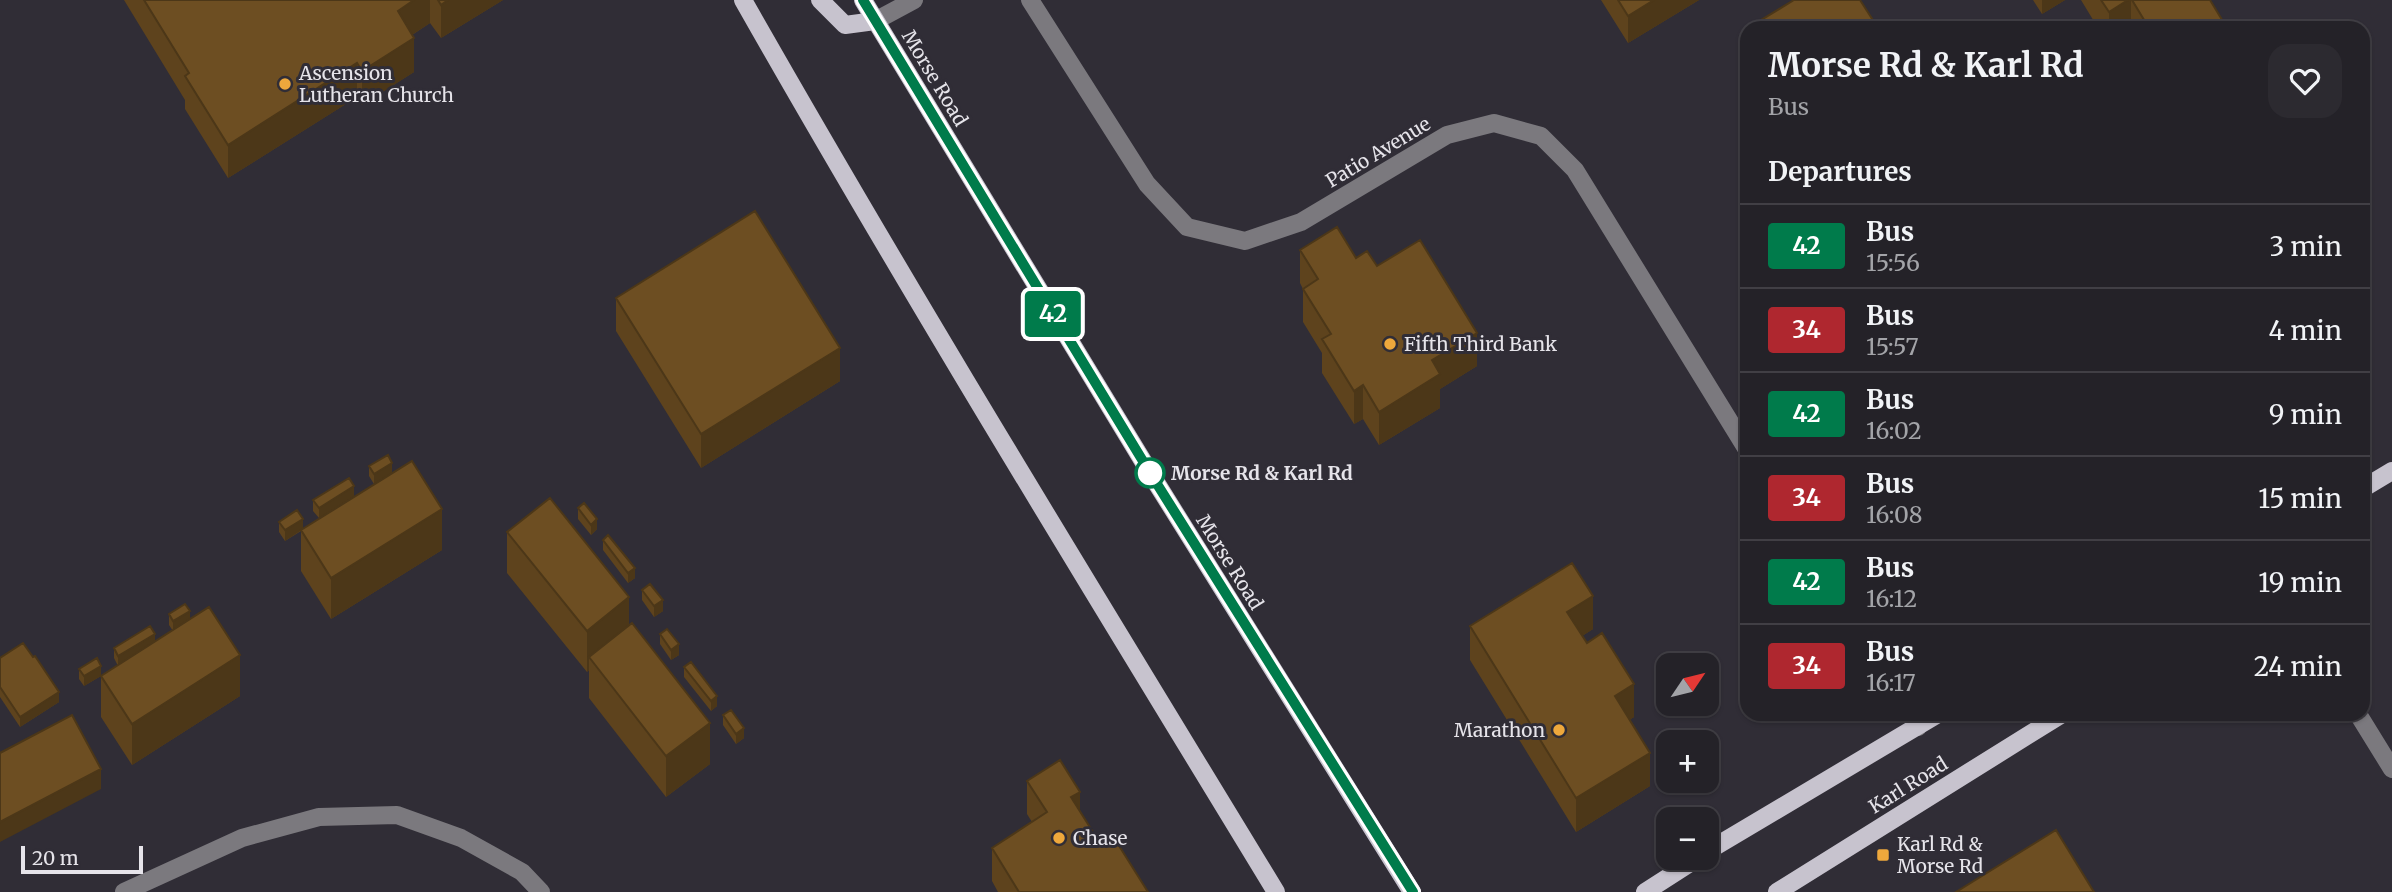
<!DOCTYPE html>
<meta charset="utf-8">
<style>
body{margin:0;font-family:Merriweather,serif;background:#2c2a30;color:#f1f3f6;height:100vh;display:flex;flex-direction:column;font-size:26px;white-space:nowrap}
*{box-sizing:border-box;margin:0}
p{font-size:23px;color:#a3a4a8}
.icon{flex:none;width:38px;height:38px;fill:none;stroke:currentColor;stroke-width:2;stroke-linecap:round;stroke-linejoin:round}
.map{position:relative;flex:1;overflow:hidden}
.panel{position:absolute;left:1740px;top:21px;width:630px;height:700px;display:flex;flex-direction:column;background:#242228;border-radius:21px;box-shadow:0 2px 5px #0004,0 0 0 2px #413f45}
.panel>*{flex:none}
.badge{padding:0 14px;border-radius:5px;font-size:24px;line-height:46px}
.needle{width:46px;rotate:55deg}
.tools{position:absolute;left:1656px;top:653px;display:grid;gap:14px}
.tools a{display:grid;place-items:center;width:63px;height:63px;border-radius:14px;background:#242228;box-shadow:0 2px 5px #0004,0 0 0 2px #413f45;font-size:35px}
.scale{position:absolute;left:21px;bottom:18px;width:122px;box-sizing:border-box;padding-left:7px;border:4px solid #e6e4ea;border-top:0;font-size:19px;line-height:24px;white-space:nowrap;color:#e6e4ea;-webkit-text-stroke:5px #302d36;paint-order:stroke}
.map>.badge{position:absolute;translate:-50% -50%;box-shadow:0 0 0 4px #fff}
h2{padding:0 28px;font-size:26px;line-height:63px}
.round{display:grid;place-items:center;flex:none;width:74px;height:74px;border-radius:21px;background:#2c2a30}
.overview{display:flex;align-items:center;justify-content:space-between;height:119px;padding:0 28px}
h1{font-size:33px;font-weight:700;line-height:52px}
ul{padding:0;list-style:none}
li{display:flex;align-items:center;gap:21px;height:84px;padding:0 28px;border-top:2px solid #413f45}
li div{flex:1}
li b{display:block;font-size:26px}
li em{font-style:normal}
li .badge{min-width:77px;font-weight:700;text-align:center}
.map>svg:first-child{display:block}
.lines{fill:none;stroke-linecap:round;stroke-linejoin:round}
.minor{stroke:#7b797e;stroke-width:18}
.major{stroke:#c7c3ce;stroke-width:18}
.wall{fill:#5e431d}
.shaded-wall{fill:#4c3718}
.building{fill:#6d4e22;stroke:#4c3718;stroke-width:2}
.line-casing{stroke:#fff;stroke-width:16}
.line{stroke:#007b4b;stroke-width:10}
.poi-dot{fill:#eea83c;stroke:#302d36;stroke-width:2.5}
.stop-dot{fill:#fff;stroke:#007b4b;stroke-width:3.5}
.labels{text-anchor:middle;stroke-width:6;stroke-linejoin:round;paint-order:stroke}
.poi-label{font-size:19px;fill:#e6e4ea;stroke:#302d36;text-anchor:start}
.street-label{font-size:19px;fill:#e6e4ea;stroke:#302d36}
.stop-label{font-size:19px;font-weight:bold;fill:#e6e4ea;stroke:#302d36;text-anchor:start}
</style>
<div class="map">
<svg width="2392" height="892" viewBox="0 0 2392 892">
<rect width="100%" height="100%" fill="#302d36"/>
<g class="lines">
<path class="minor" d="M1030,0l117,184 40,43 58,14 56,-19 146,-87 47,-12 47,13 34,34 171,278
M875,21l39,-21
M1911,714l7,13
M2358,714l34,55
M124,892l118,-54 77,-21 78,-2 64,23 61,34 19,20"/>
<path class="major" d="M743,0c171,301 353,596 533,892
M820,0l25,25 30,-4
M863,0l289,476 260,416
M2362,489l30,-18
M1706,852l232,-138
M1645,892l53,-34
M1777,892l285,-178"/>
</g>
<path class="wall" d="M124,0h379l-62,38 -11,-15 -18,12 2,37 -52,33 -5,-8 -129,81 -43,-69v-9z
M1601,0h98l-71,43z
M2033,0h32l-23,14z
M2081,0h129l17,28h-129z
M1746,29v38l-4,-8v-27z
M1300,250l56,8 21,8 100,100 -37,23v19l-61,37 -16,-26 -9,5 -32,-51v-20l-19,-31v-33l-3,-6z
M616,298l224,83 -139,87 -85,-137z
M388,455l-14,29 -5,-8v-10z
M354,496l-35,22 -6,-7v-11z
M578,508l19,21 -6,6 -13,-16z
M279,522l24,6 139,22 -111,69 -30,-48v-40l-16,10 -6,-9z
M507,532l122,93 81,139 -44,33 -77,-99v-28l-2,2 -80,-99z
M603,540l32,38 -7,5 -25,-33z
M642,590l21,21 -9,6 -12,-17z
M169,614l21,6 50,76 -108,69 -31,-48v-41l17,-10 -4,-8v-10l41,-6 18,-11 -4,-6z
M1470,626l123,3 -11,7 52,81 -5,3 21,66 -74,46 -106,-172z
M660,634l19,21 -8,5 -11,-16z
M0,658l59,44 -39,25 -20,-30z
M684,667l33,39 -6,5 -27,-34z
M79,669l22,7 -17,10 -5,-7z
M723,715l21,23 -8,6 -13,-19z
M1027,781l53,30 18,29 50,52h-150l-6,-11v-33l40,-26 -5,-8z"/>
<path class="shaded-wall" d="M414,0h16v23l-32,21v-33z
M448,0h55l-62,38v-33z
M1654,0h45l-71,43v-27z
M2042,0h23l-23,14z
M2128,0h3v28h-22v-16z
M414,38v34l-52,33v-34z
M357,63v34l-129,81v-33z
M1477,333v33l-37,23v19l-61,37v-33l53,-52z
M840,348v33l-139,87v-34z
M1363,385v34l-9,5v-33z
M392,463v10l-18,11v-10z
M354,486v10l-35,22v-10z
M442,509v41l-111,69v-41z
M303,519v10l-18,12v-11z
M597,519v10l-6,6v-10z
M635,568v10l-7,5v-10z
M1593,596v33l-26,17v-34z
M629,597v41l-40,19v13l-2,2v-41z
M663,600v11l-9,6v-11z
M190,611v10l-17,11v-11z
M155,634v11l-37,21v-10z
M679,644v11l-8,5v-10z
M240,655v41l-108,69v-41z
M101,666v10l-17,10v-10z
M1634,684v33l-19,13v-34z
M59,692v10l-39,25v-10z
M717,696v10l-6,5v-10z
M710,723v41l-44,33v-41z
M744,728v10l-8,6v-10z
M1650,753v33l-74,46v-34z
M101,769v20l-101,53v-20z
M1080,792v33l-9,-28z"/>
<path class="building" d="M144,0h270l-16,11 16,27 -52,33 -5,-8 -129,82 -43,-69 4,-3z
M438,0h10l-7,5z
M1618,0h36l-26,16z
M1794,0h66l18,28h-130z
M2101,0h27l-19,12z
M2132,0h78l17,28h-78z
M1746,29v11l-4,-8z
M755,211l85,137 -139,86 -85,-136z
M1337,227l19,31 11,-7 10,15 43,-26 57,93 -45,27 8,14 -61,38 -16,-27 -9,6 -32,-52 9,-5 -28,-45 15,-10 -18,-29z
M388,455l4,8 -18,11 -5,-8z
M412,461l30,48 -111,69 -30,-48z
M349,478l5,8 -35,22 -6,-8z
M550,498l79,99 -42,34 -80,-99z
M584,503l13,16 -6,6 -13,-17z
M297,510l6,9 -18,11 -6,-8z
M608,535l27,33 -7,5 -25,-33z
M1572,563l21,33 -26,16 20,31 15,-10 32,51 -19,12 35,57 -74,45 -106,-172z
M650,584l13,16 -9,6 -12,-16z
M185,604l5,7 -17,10 -4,-7z
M209,607l31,48 -108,69 -31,-48z
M632,623l78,100 -44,33 -77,-99z
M150,626l5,8 -37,22 -4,-8z
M667,629l12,15 -8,6 -11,-16z
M23,643l10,14 2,-1 24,36 -39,25 -20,-30v-29z
M97,658l4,8 -17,10 -5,-7z
M691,662l26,34 -6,5 -27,-34z
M731,710l13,18 -8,6 -13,-19z
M72,715l29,54 -101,53v-69z
M1060,760l20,32 -9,5 27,43 13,-7 37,59h-129l-27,-44 55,-36 -20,-31z
M2056,830l38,62h-138z"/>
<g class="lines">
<g class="line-casing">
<path id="line" d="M863,0l289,476 261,416"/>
</g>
<use href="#line" class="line"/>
</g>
<g class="poi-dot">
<circle cx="285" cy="84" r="7"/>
<circle cx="1390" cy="344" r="7"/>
<circle cx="1559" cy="730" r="7"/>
<circle cx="1059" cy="838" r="7"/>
<rect x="1876" y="848" width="14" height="14" rx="3.5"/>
</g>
<circle class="stop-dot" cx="1150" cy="473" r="14"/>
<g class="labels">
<g class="poi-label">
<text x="299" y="80">Ascension<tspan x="299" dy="22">Lutheran Church</tspan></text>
<text x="1404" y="351">Fifth Third Bank</text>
<text x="1545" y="737" text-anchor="end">Marathon</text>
<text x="1073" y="845">Chase</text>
<text x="1897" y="851">Karl Rd &amp;<tspan x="1897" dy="22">Morse Rd</tspan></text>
</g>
<g class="street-label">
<text transform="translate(935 78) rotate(59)" y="7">Morse Road</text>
<text transform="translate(1378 152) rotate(-31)" y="7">Patio Avenue</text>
<text transform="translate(1230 562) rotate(58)" y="7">Morse Road</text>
<text transform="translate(1908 785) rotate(-32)" y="7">Karl Road</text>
</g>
<g class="stop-label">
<text x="1171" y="480">Morse Rd &amp; Karl Rd</text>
</g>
</g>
</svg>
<div class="tools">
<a><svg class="needle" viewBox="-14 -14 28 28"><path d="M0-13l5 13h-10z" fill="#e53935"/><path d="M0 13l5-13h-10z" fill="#a3a4a8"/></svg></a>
<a>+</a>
<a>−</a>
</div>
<div class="scale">20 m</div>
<b class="badge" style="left:1053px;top:314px;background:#007b4b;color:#fff">42</b>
<section class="panel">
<div class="overview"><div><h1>Morse Rd &amp; Karl Rd</h1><p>Bus</p></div><a class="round"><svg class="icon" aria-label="heart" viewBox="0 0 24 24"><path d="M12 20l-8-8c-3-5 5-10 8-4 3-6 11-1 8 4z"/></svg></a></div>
<h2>Departures</h2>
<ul>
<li><span class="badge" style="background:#007b4b;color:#fff">42</span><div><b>Bus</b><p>15:56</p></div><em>3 min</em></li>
<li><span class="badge" style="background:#af272f;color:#fff">34</span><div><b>Bus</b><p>15:57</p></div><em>4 min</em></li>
<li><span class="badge" style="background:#007b4b;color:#fff">42</span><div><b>Bus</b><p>16:02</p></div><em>9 min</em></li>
<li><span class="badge" style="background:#af272f;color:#fff">34</span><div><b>Bus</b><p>16:08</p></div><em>15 min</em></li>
<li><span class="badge" style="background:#007b4b;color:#fff">42</span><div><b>Bus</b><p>16:12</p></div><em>19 min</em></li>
<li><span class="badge" style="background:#af272f;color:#fff">34</span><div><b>Bus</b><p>16:17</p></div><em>24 min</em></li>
</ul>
</section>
</div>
